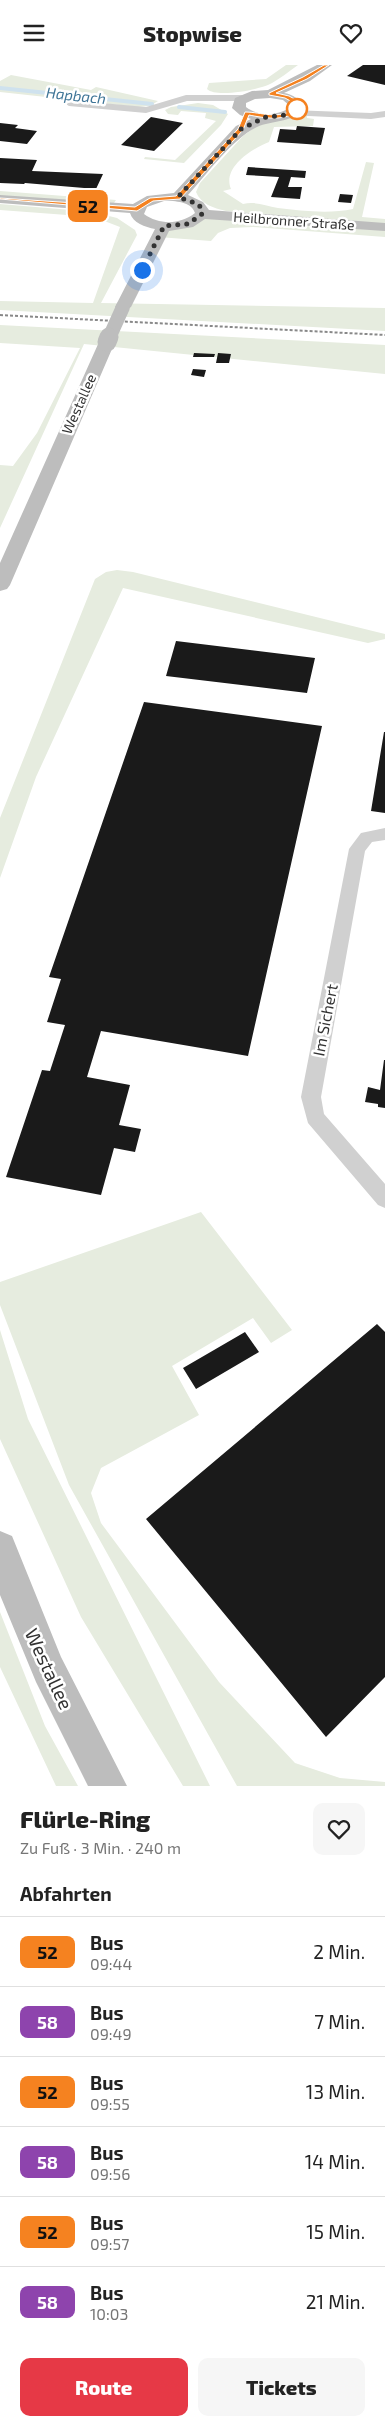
<!DOCTYPE html>
<html lang="de">
<meta charset="utf-8">
<style>
body{margin:0;font-family:"Exo 2",sans-serif;background:#f6f6f6;color:#222;height:100vh;display:flex;flex-direction:column;font-size:19px;white-space:nowrap}
*{box-sizing:border-box;margin:0}
p{font-size:16px;color:#767676}
.icon{flex:none;width:28px;height:28px;fill:none;stroke:currentColor;stroke-width:2;stroke-linecap:round;stroke-linejoin:round}
.map{position:relative;height:1721px;overflow:hidden}
.sheet{display:flex;flex-direction:column;background:#fff;flex:1}
.sheet>*{flex:none}
.badge{padding:0 10px;border-radius:8px;font-size:18px;line-height:32px}
.you{position:absolute;width:25px;height:25px;margin:-12px;border:4px solid #fff;border-radius:50%;background:#1a73e8;box-shadow:0 0 0 8px #1a73e833}
.map>.badge{position:absolute;translate:-50% -50%;box-shadow:0 0 0 2px #fff}
h2{padding:0 20px;font-size:19px;line-height:45px}
.round{display:grid;place-items:center;flex:none;width:52px;height:52px;border-radius:10px;background:#f6f6f6}
.head{display:flex;align-items:center;justify-content:space-between;height:85px;padding:0 20px}
h1{font-size:24px;font-weight:800;line-height:38px}
.primary-button{display:flex;gap:10px;margin-top:auto;padding:10px 20px}
.primary-button a{flex:1;height:58px;border-radius:10px;background:#e63946;color:#fff;font-size:20px;font-weight:800;line-height:58px;text-align:center}
.primary-button a+a{background:#f6f6f6;color:#222}
ul{padding:0;list-style:none}
li{display:flex;align-items:center;gap:15px;height:70px;padding:0 20px;border-top:1px solid #e0e0e0}
li div{flex:1}
li b{display:block;font-size:19px}
li em{font-style:normal}
li .badge{min-width:55px;font-weight:700;text-align:center}
header{display:flex;justify-content:space-between;align-items:center;height:65px;padding:0 20px;background:#fff;font-size:22px;font-weight:800}
.map>svg:first-child{display:block}
.green{fill:#e6ecdf}
.lines{fill:none;stroke-linecap:round;stroke-linejoin:round}
.stream{stroke:#cfe2ee;stroke-width:4}
.building{fill:#1a1a1a}
.street{fill:#d0d0d0;fill-rule:evenodd}
.secondary{fill:#bdbdbd;fill-rule:evenodd}
.rail{stroke:#888;stroke-width:2;stroke-dasharray:3 2;stroke-linecap:butt}
.secondary-bridge-far1{stroke:#bdbdbd;stroke-width:14}
.secondary-bridge{stroke:#bdbdbd;stroke-width:19}
.line{fill:#f58220;stroke:#fff}
.walk{stroke:#333;stroke-width:5;stroke-dasharray:0 9}
.stop-dot{fill:#fff;stroke:#f58220;stroke-width:2.5}
.labels{text-anchor:middle;stroke-width:5;stroke-linejoin:round;paint-order:stroke}
.far-street-label{font-size:14px;fill:#333;stroke:#fff}
.far-water-label{font-size:15px;font-style:italic;fill:#3f7597;stroke:#fff}
.street-label{font-size:16px;fill:#333;stroke:#fff}
.near-street-label{font-size:19px;fill:#333;stroke:#fff}
</style>
<header><svg class="icon" aria-label="menu" viewBox="0 0 24 24"><path d="M4 6h16M4 12h16M4 18h16"/></svg>Stopwise<svg class="icon" aria-label="heart" viewBox="0 0 24 24"><path d="M12 20l-8-8c-3-5 5-10 8-4 3-6 11-1 8 4z"/></svg></header>
<div class="map">
<svg width="385" height="1721" viewBox="0 0 385 1721">
<rect width="100%" height="100%" fill="#fff"/>
<path class="green" d="M286,0h12c-9,6 -19,15 -30,20 -12,5 -52,13 -61,4l2,-6 57,-4z
M11,10l80,15 5,-3 62,14 -8,5 -12,1 -138,-15v-11z
M198,38l15,2 15,9 -7,11 -37,38 -40,-4 1,-2 30,3 41,-39 -11,-3 1,-5 -25,-2 -3,4 -10,-1 -3,-4 6,-3z
M307,50v3l7,1 -1,7 -39,1 -5,15c-18,7 -47,26 -38,47l-8,2 20,13c13,-3 22,2 35,4 23,3 52,6 75,1l13,-47 8,1 -12,54 23,2v5l-159,-13c-13,-3 -25,-7 -30,-19l4,-9 43,-47 18,-13z
M0,126l116,9 -2,3 -114,-7z
M0,139l107,9 2,3 8,2 18,12 2,5 -36,68 284,5v23l-385,-21v-9l93,2 27,-76 -26,-10 -94,-7z
M202,149l183,13v10l-132,-10 -23,1 -12,5 -7,8 -53,-4 6,-11z
M0,260l385,20v29l-301,-30 -84,184v-63l13,1 24,-33 43,-85 -80,-5z
M117,505l16,2 252,62v5l-17,4 -245,-55 -87,189 -36,101v-60l95,-239 11,-7z
M201,1147l91,118 -21,13 -18,-25 -81,48 27,49 -98,53 -10,25 10,30 118,159 76,81 45,15 45,4v4h-148l-168,-301 -69,-180v-23z
M0,1265l28,89 182,367h-27l-102,-169 -81,-178z
M0,1547l45,114 33,60h-22l-56,-119z"/>
<g class="lines">
<path class="stream" d="M0,23l152,16
M179,42l46,5"/>
</g>
<path class="building" d="M363,0h22v20l-38,-9z
M151,52l32,6 -29,28 -33,-6z
M0,58l18,2 -3,3 22,3 -10,13 -27,-3z
M297,61l28,2 -4,17 -44,-3 3,-13 16,1z
M0,93l37,2 -5,11 71,3 -7,15 -71,-6 -1,1 -24,-1z
M248,102l58,4 -1,7 -14,-1 -3,10h14l-2,12 -29,-2 8,-20 -33,-2z
M340,129l13,1 -2,8 -13,-1z
M194,288l21,1 -1,3h-21z
M218,288l13,1 -2,9h-13z
M193,304l13,1 -2,7 -13,-2z
M176,576l139,17 -8,35 -141,-17z
M144,637l178,24 -74,330 -147,-25 -14,46 43,8 -11,40 22,4 -6,23 -21,-4 -13,47 -95,-18 36,-107 8,1 15,-46 -18,-3 14,-43 -12,-2z
M384,667h1v81l-14,-2z
M384,995h1v48l-7,-1v-3l-13,-2 3,-15 12,3z
M377,1259l8,8v345l-59,60 -180,-218z
M245,1267l14,20 -63,37 -13,-21z"/>
<g class="lines">
<path class="street" d="M186,30h59l5,3 -5,3h-58l-41,12 -77,-7 -5,-3 5,-3 77,7z
M291,45l80,3 14,-2v6l-14,2 -83,-4 -2,-2z
M385,763v12l-13,2 -7,9 -44,246 3,17 61,70v24l-7,-3 -70,-82 -7,-26 48,-248 12,-16z"/>
<path class="secondary" d="M317,0h15l-22,16 -26,12c8,1 15,6 21,13 -7,17 -34,14 -48,21 -25,12 -50,47 -69,68l15,7 6,8 176,13v8l-180,-12 -12,8 -24,4 -38,76 -8,5 -8,-5 40,-78c-10,-2 -22,-6 -25,-16l-130,-10v-8l133,9 14,-8 27,-3 62,-67 15,-7 -11,-4 -8,-7 3,-10 17,-7 16,-1zM270,33l13,2 8,7c-13,9 -32,10 -45,0v-4l9,-4zM164,136c11,0 27,0 31,12 -15,12 -36,12 -51,1l3,-7z
M107,272l6,1 2,4 -105,243 -3,4 -7,2v-28l99,-221 2,-4z
M0,1466l12,5 49,121 66,129h-39l-52,-104 -36,-87z"/>
<path class="rail" d="M0,250l385,20"/>
<path class="secondary-bridge-far1" d="M109,273l14,-31"/>
<path class="secondary-bridge" d="M107,277l2,-5"/>
</g>
<path class="line" d="M324,0h5l-22,14 -31,14 13,3 9,5 1,9c-14,12 -35,8 -50,5l-6,15 -63,69 -27,2 -16,10 -137,-12v-1l135,9 15,-9 26,-2 62,-67 7,-17c16,0 34,8 49,-3v-6l-9,-5 -16,-3v-2l34,-16z"/>
<g class="lines">
<path class="walk" d="M142,205l22,-44 24,-2 14,-10v-5l-4,-5 -20,-7 63,-68 25,-12 21,-2 10,-6"/>
</g>
<circle class="stop-dot" cx="297" cy="44" r="10"/>
<g class="labels">
<g class="far-street-label">
<text transform="translate(294 156) rotate(4)" y="5">Heilbronner Straße</text>
<text transform="translate(79 339) rotate(-66)" y="5">Westallee</text>
</g>
<g class="far-water-label">
<text transform="translate(76 31) rotate(6)" y="5">Hapbach</text>
</g>
<g class="street-label">
<text transform="translate(325 955) rotate(-79)" y="6">Im Sichert</text>
</g>
<g class="near-street-label">
<text transform="translate(49 1604) rotate(65)" y="7">Westallee</text>
</g>
</g>
</svg>
<div class="you" style="left:142px;top:205px"></div>
<b class="badge" style="left:88px;top:141px;background:#f58220;color:#111">52</b>
</div>
<section class="sheet">
<div class="head"><div><h1>Flürle-Ring</h1><p>Zu Fuß · 3 Min. · 240 m</p></div><a class="round"><svg class="icon" aria-label="heart" viewBox="0 0 24 24"><path d="M12 20l-8-8c-3-5 5-10 8-4 3-6 11-1 8 4z"/></svg></a></div>
<h2>Abfahrten</h2>
<ul>
<li><span class="badge" style="background:#f58220;color:#111">52</span><div><b>Bus</b><p>09:44</p></div><em>2 Min.</em></li>
<li><span class="badge" style="background:#8e44ad;color:#fff">58</span><div><b>Bus</b><p>09:49</p></div><em>7 Min.</em></li>
<li><span class="badge" style="background:#f58220;color:#111">52</span><div><b>Bus</b><p>09:55</p></div><em>13 Min.</em></li>
<li><span class="badge" style="background:#8e44ad;color:#fff">58</span><div><b>Bus</b><p>09:56</p></div><em>14 Min.</em></li>
<li><span class="badge" style="background:#f58220;color:#111">52</span><div><b>Bus</b><p>09:57</p></div><em>15 Min.</em></li>
<li><span class="badge" style="background:#8e44ad;color:#fff">58</span><div><b>Bus</b><p>10:03</p></div><em>21 Min.</em></li>
</ul>
<div class="primary-button"><a>Route</a><a>Tickets</a></div>
</section>
